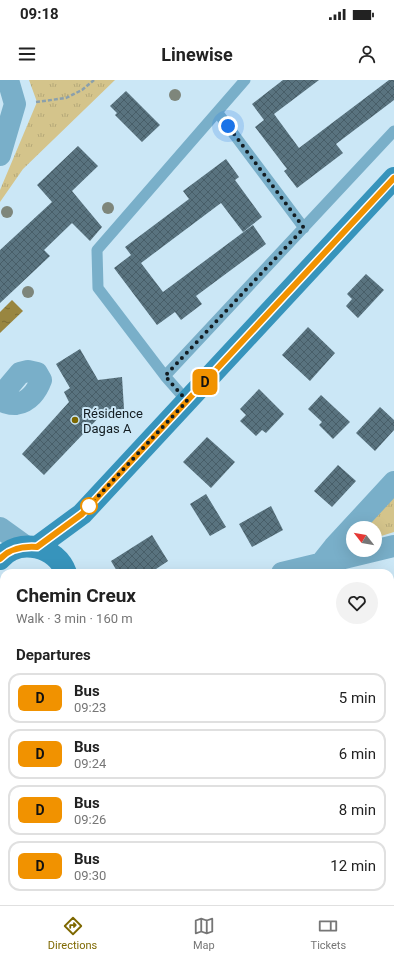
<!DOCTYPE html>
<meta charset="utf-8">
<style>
body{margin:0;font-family:Roboto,sans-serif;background:#f2f2f2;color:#222;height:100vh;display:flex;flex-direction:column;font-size:15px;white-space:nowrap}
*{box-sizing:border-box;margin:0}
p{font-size:13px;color:#767676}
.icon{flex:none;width:22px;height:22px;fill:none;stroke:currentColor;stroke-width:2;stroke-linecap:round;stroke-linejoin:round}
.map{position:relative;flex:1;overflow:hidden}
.details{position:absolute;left:0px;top:489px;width:394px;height:336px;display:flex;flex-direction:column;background:#fff;border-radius:12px 12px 0 0;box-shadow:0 4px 16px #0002}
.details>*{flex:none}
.badge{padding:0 8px;border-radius:6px;font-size:14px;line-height:26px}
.needle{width:26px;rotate:301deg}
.controls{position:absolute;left:346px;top:441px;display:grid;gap:8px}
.controls a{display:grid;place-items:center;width:36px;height:36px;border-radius:50%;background:#fff;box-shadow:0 4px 16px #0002;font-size:20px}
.you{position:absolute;width:20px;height:20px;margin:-10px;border:3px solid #fff;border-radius:50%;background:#1a73e8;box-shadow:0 0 0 6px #1a73e833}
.map>.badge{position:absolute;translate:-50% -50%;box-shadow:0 0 0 2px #fff}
h2{padding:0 16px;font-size:15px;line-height:36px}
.round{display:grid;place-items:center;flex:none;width:42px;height:42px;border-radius:21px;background:#f2f2f2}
.head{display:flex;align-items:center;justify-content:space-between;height:68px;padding:0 16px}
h1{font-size:19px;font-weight:700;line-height:30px}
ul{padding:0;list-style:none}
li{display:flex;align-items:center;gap:12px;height:50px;margin:0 8px 6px;padding:0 8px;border:2px solid #e0e0e0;border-radius:12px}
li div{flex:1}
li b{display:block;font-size:15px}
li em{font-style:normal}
li .badge{min-width:44px;font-weight:700;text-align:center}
.status{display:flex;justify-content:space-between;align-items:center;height:28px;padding:0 20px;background:#fff;direction:ltr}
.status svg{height:11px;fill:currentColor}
header{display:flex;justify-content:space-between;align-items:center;height:52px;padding:0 16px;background:#fff;font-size:18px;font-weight:700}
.menu{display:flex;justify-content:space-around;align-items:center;height:56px;border-top:1px solid #e0e0e0;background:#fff;font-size:11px;color:#767676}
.menu a{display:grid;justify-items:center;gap:2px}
.menu .current{color:#7e6800}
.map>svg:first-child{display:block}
.built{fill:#b7dcee}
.grass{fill:url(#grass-tufts)}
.forest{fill:url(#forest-firs)}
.water{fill:url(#water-ripples)}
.building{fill:url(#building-cross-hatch)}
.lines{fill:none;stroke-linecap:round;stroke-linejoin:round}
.path{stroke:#8ba0ac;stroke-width:2.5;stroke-dasharray:4 2;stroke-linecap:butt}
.lane{stroke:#79afc9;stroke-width:11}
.street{stroke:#79afc9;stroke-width:22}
.secondary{stroke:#3794bc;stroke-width:22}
.tree{fill:#7e867b}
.line-casing{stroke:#fff;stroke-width:9}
.line{stroke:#f19200;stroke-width:6}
.walk{stroke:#131d22;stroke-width:4;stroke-dasharray:0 7.2}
.poi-dot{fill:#7e6800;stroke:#cbe7f6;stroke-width:1.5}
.stop-dot{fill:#fff;stroke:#f19200;stroke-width:2}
.labels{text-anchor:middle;stroke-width:4;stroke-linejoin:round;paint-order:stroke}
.poi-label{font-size:13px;fill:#131d22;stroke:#cbe7f6;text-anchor:start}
</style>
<div class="status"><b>09:18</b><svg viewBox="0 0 49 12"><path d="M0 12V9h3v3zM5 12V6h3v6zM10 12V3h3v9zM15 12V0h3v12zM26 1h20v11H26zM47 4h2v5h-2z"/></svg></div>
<header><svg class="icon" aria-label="menu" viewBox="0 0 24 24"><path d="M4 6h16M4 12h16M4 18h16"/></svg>Linewise<svg class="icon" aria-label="person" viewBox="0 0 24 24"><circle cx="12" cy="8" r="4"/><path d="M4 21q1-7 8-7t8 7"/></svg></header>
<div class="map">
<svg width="394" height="825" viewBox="0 0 394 825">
<defs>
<pattern id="grass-tufts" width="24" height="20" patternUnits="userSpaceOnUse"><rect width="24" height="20" fill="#d4c48b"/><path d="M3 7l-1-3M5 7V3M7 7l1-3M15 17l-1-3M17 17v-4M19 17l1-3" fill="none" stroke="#b5a878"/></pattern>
<pattern id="forest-firs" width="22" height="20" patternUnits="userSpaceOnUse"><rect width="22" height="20" fill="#c2ae69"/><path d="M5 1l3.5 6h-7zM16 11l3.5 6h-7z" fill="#a6955b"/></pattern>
<pattern id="water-ripples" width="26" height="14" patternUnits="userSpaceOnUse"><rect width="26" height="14" fill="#998640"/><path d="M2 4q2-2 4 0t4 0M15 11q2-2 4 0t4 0" fill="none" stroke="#7c6d35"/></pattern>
<pattern id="building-cross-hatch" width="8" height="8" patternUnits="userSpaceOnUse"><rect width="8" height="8" fill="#59737f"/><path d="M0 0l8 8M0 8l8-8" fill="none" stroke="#485e68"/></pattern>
</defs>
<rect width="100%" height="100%" fill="#cbe7f6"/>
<path class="built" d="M390,716l4,5v104h-352l6,-4h342z"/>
<path class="grass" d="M29,0h86l-92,89 -23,33v-12l37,-88z
M394,416v36l-19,6v-10h-8l3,-11z
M209,821h90l2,4h-89z"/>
<path class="forest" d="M390,735l4,5v85h-36l-6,-4h38z"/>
<path class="water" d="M12,220l11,11 -23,22v-21z"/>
<path class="building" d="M283,0h36l-45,34 25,34 90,-68h5v20l-58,44 7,9 -46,35 -13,-17 3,-2 -32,-42 9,-7 -12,-16z
M126,11l34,34 -18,17 -27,-27 2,-2 -7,-7z
M78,66l20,20 -26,25 30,36 -12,14 -18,-18 -28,27 6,6 -50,47v-53l52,-48 -15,-17z
M226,79l13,18 -4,3 27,37 -19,15 -22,-29 -80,60 22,29 90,-67 13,19 -70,52 6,8 -21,16 -6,-8 -18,13 -43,-57 17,-13 -6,-8 64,-48 -6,-8z
M366,194l18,16 -26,28 -12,-12 6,-7 -5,-5z
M308,247l27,26 -25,28 -28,-26z
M80,269l18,31 24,-3 2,32 -20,3 -60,63 -22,-21 47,-52 -5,-10 6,-4 -14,-24z
M259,309l25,25 -18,19 -4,-3 -6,6 -16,-15 6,-6 -6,-6z
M321,315l29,27 -17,17 -14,-14 3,-3 -14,-13z
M380,327l14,13v10l-19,21 -19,-18z
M207,357l28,25 -24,26 -28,-26z
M338,385l18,16 -24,26 -18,-16z
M206,414l20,33 -16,9 -20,-32z
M271,426l12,24 -31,17 -13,-23z
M152,455l16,26 -18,12h-32l-7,-12z"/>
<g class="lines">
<path class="path" d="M36,22l30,-4 16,-8 12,-10"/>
<path class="lane" d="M218,33l86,115
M165,296l-67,-88 -1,-38 148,-170
M187,321l-22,-25 229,-245"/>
<path class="street" d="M0,75l15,-51 -7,-24
M0,317l20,-24 8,-2 9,2 4,7c-4,11 -12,22 -25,24 -4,1 -11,-2 -16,-3
M0,448l25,18
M322,482l12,-15 60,-65
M282,493l112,-27"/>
<path class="secondary" d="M37,467l45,-33 312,-336
M0,479c19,-22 57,-13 66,14
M0,533l4,4"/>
</g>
<g class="tree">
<circle cx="175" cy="15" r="6"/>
<circle cx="108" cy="128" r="6"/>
<circle cx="7" cy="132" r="6"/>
<circle cx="28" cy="212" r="6"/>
</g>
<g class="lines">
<g class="line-casing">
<path id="line" d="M0,479c10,-11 23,-13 37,-12l45,-33 312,-336"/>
</g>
<use href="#line" class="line"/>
<path class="walk" d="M89,426l98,-105 -22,-25 139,-148 -76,-102"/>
</g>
<circle class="poi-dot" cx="75" cy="340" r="4"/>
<circle class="stop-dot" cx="89" cy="426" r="8"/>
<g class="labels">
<g class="poi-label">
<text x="83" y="338">Résidence<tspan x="83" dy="15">Dagas A</tspan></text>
</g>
</g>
</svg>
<div class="controls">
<a><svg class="needle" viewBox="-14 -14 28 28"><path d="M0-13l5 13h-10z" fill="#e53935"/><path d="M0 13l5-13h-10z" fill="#767676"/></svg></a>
</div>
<div class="you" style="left:228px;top:46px"></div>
<b class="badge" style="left:205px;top:302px;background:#f19200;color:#111">D</b>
<section class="details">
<div class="head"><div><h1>Chemin Creux</h1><p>Walk · 3 min · 160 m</p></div><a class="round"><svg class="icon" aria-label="heart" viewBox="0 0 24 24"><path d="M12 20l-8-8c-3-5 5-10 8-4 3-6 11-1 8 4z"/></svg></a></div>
<h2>Departures</h2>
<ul>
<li><span class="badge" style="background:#f19200;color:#111">D</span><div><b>Bus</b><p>09:23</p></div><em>5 min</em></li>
<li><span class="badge" style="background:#f19200;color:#111">D</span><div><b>Bus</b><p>09:24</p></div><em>6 min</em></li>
<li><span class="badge" style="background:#f19200;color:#111">D</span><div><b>Bus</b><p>09:26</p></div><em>8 min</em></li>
<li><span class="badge" style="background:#f19200;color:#111">D</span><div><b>Bus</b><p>09:30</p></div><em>12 min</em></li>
</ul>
</section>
</div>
<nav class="menu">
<a class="current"><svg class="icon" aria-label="directions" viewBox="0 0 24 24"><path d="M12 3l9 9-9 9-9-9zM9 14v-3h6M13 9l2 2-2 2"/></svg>Directions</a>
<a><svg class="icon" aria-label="map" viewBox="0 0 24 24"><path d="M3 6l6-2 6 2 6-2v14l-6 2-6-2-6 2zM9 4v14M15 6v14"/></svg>Map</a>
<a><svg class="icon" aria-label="tickets" viewBox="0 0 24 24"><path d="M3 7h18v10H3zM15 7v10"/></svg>Tickets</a>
</nav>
